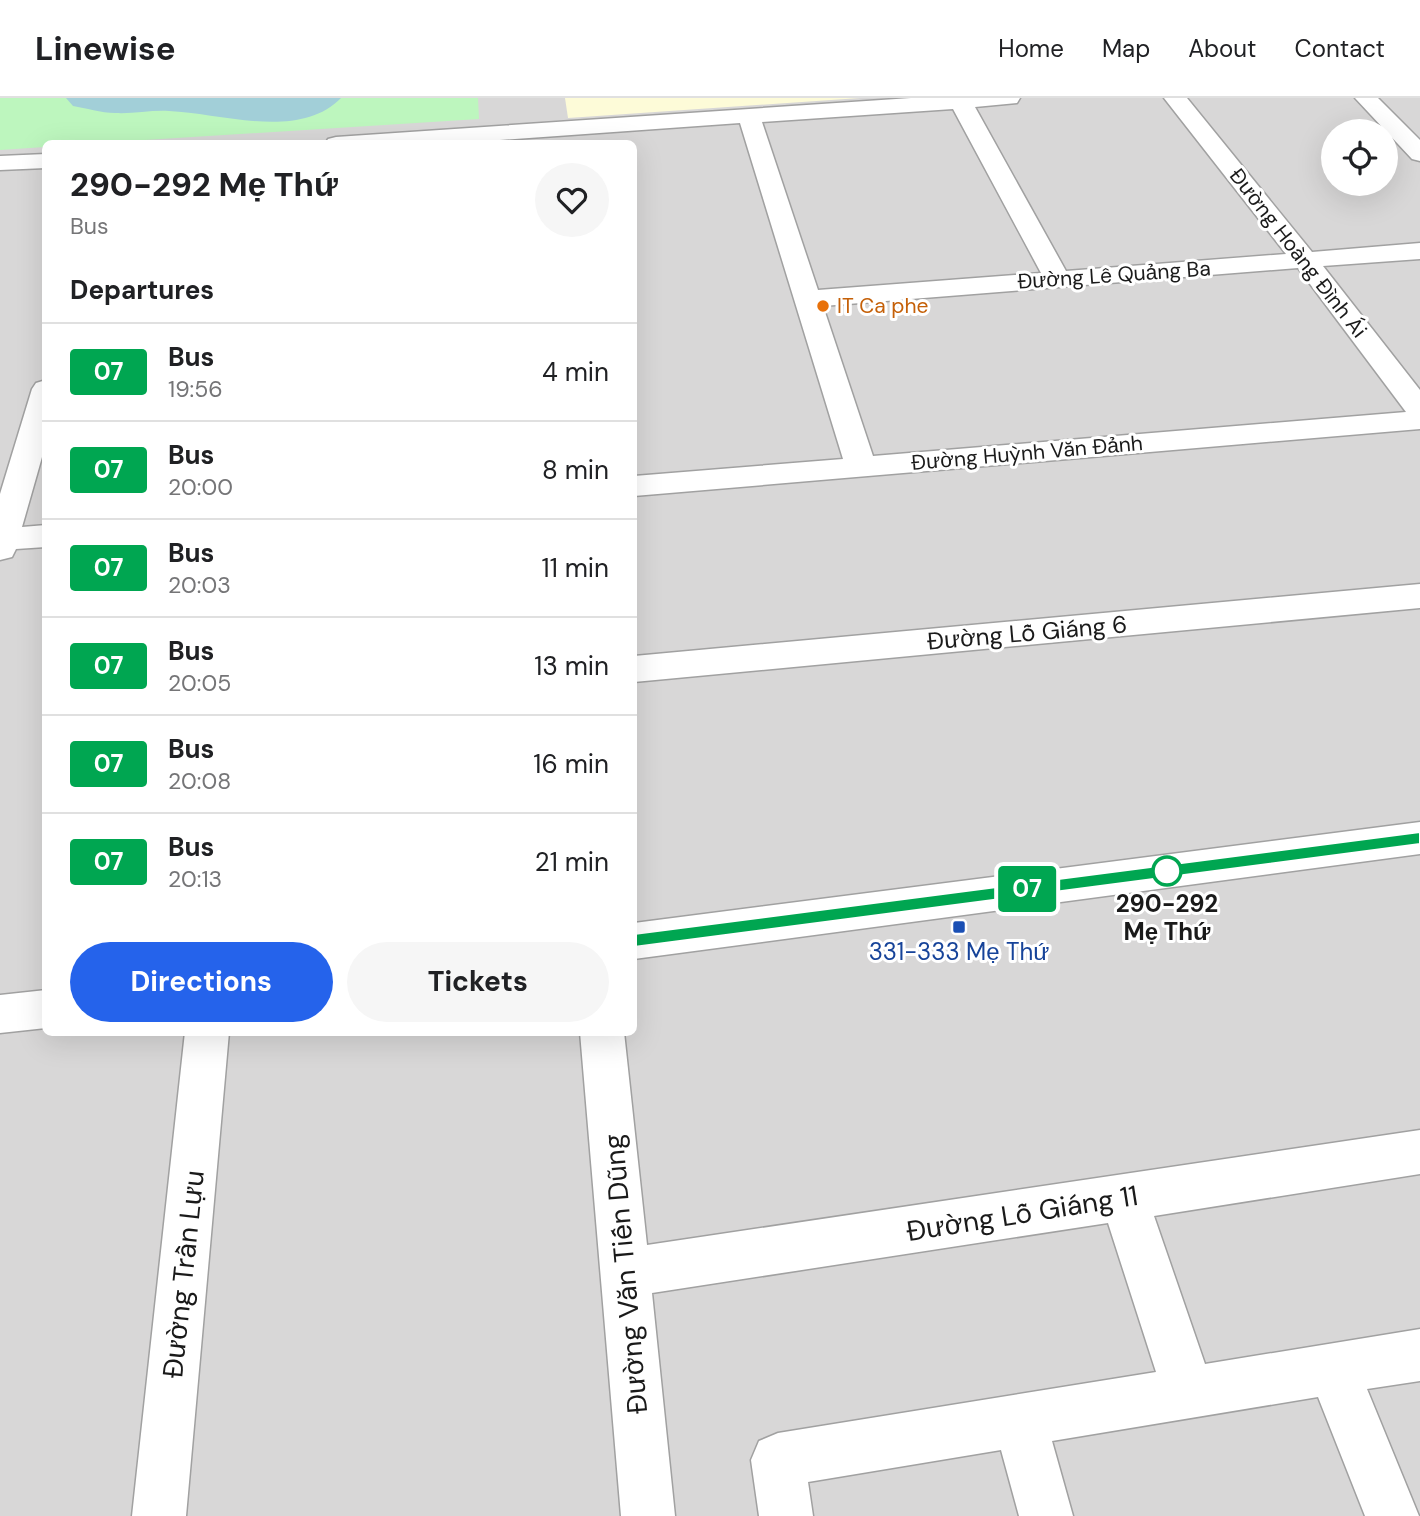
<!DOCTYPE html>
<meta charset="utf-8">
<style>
body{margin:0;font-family:"DM Sans",sans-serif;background:#f6f6f6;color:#202124;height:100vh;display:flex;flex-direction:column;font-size:26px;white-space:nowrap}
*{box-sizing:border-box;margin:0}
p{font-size:23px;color:#757577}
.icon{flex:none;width:38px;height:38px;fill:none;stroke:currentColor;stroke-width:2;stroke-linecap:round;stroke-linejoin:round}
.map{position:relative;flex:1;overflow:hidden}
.panel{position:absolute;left:42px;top:42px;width:595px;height:896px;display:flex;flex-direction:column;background:#fff;border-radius:10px;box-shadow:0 7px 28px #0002}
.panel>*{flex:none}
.badge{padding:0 14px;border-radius:5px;font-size:24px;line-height:46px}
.tools{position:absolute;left:1321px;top:21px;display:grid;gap:14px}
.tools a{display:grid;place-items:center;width:77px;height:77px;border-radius:50%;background:#fff;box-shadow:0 7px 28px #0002;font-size:35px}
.map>.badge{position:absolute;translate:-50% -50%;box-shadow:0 0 0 4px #fff}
h2{padding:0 28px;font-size:26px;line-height:63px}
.round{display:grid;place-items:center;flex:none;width:74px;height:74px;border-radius:37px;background:#f6f6f6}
.headline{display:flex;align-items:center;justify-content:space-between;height:119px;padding:0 28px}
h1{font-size:33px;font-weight:700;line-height:52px}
.button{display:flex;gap:14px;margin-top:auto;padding:14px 28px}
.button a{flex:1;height:80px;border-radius:42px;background:#2563eb;color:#fff;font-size:28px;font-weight:700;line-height:80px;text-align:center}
.button a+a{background:#f6f6f6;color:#202124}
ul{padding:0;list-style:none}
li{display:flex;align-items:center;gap:21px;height:98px;padding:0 28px;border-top:2px solid #e0e0e0}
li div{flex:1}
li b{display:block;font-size:26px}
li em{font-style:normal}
li .badge{min-width:77px;font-weight:700;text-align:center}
header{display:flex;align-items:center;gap:42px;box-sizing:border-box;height:98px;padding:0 35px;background:#fff;border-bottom:2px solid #e0e0e0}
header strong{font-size:33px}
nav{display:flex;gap:38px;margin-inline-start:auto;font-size:24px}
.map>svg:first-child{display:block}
.residential{fill:#d8d7d7;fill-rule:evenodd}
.education{fill:#fdfbd8}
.park{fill:#bdf6be}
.water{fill:#a2cfd8}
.building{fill:#c0b6b0;stroke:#867f7b;stroke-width:2}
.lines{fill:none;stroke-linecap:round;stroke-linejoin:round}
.minor-casing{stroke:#a1a1a1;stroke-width:3}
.minor{fill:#fff;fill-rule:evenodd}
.line{fill:#00a651;stroke:#fff;stroke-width:2}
.food-dot{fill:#e8710a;stroke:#fff;stroke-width:2.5}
.stop-dot{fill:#fff;stroke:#00a651;stroke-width:3.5}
.transit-dot{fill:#1a4fb4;stroke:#fff;stroke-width:2.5}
.labels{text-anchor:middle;stroke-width:6;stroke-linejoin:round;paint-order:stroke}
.far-street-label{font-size:21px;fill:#1a1a1a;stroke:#fff}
.far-food-label{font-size:21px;fill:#c56008;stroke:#fff;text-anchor:start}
.street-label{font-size:24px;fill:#1a1a1a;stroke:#fff}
.stop-label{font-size:24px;font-weight:bold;fill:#1a1a1a;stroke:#fff}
.transit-label{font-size:24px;fill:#164399;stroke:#fff}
.near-street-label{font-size:28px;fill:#1a1a1a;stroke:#fff}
</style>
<header>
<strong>Linewise</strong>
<nav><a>Home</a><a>Map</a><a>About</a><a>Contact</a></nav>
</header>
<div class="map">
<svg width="1420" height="1418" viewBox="0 0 1420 1418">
<rect width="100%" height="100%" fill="#ece7e0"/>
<path class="residential" d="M0,0h1420v1418h-1420zM1334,33h52v53h-52zM46,46h588v888h-588z"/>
<path class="education" d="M565,0h295l-292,20z"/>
<path class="park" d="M0,0h478l1,21 -382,24 -51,1 -1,3 -45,3z"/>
<path class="water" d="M66,0h275c-42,43 -120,15 -172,13 -18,-1 -36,3 -54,2 -14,0 -29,-5 -42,-7z"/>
<path class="building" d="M484,31l1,15h-55v-12z"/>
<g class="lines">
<g class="minor-casing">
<path id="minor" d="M911,0h109l-3,5 -42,4 91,164 220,-17 -122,-156h23l125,154 108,-9v16l-97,7 97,124v39l-786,67v-20l209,-17 -103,-336 -295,21h-120l3,-5 8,-2zM953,11l88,164 -223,17 -56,-168zM1298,170l108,144 -533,44 -50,-150z
M1355,0h23l42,42v21l-8,-2z
M46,56v14l-46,2v-14z
M46,282v63l-24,84 24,-2v22l-30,2 -4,8 -12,3v-66l32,-105 4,-6z
M1420,486v24l-786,74v-26z
M1420,724v32l-786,105v-36z
M46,892v38l-46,5v-38z
M185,934h44l-43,484h-54z
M580,934h44l23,213 773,-115v44l-266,42 51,148 215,-35v52l-53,8 52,127h-54l-47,-119 -266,44 21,75h-54l-18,-66 -193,32 5,34h-54l-8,-56 8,-19 19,-8 378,-61 -48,-149 -456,70 23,223h-54z"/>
</g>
<use href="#minor" class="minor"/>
</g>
<path class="line" d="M1420,734v12l-786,103 -8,-6 8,-7z"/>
<circle class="food-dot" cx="823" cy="208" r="7"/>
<circle class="stop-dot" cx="1167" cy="773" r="14"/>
<rect class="transit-dot" x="952" y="822" width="14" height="14" rx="3.5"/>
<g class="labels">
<g class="far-street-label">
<text transform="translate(1298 155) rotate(52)" y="7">Đường Hoàng Đình Ái</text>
<text transform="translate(1114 177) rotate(-4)" y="7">Đường Lê Quảng Ba</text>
<text transform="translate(1027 355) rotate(-5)" y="7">Đường Huỳnh Văn Đảnh</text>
</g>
<g class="far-food-label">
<text x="837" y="215">IT Ca phe</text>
</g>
<g class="street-label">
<text transform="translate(1027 535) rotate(-5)" y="8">Đường Lỗ Giáng 6</text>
</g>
<g class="stop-label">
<text x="1167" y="814">290-292<tspan x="1167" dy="28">Mẹ Thứ</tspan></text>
</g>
<g class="transit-label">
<text x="959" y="862">331-333 Mẹ Thứ</text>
</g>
<g class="near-street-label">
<text transform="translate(1022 1115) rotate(-9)" y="10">Đường Lỗ Giáng 11</text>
<text transform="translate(183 1176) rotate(-84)" y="10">Đường Trần Lựu</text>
<text transform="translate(625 1176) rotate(-95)" y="10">Đường Văn Tiến Dũng</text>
</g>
</g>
</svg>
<div class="tools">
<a><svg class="icon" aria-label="locate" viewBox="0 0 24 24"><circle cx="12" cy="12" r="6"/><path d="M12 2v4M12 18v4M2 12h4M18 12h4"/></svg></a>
</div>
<b class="badge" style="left:1027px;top:791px;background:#00a651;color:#fff">07</b>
<section class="panel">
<div class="headline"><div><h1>290-292 Mẹ Thứ</h1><p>Bus</p></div><a class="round"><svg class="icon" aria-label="heart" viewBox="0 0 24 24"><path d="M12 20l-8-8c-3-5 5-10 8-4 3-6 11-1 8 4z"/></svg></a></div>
<h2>Departures</h2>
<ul>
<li><span class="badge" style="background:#00a651;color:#fff">07</span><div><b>Bus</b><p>19:56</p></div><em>4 min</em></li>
<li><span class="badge" style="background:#00a651;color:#fff">07</span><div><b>Bus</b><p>20:00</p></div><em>8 min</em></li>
<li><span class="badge" style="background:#00a651;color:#fff">07</span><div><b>Bus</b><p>20:03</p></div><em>11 min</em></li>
<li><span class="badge" style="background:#00a651;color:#fff">07</span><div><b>Bus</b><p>20:05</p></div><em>13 min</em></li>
<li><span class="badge" style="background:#00a651;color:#fff">07</span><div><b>Bus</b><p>20:08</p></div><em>16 min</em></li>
<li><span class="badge" style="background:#00a651;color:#fff">07</span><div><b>Bus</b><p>20:13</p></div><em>21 min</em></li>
</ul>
<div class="button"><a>Directions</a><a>Tickets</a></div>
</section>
</div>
